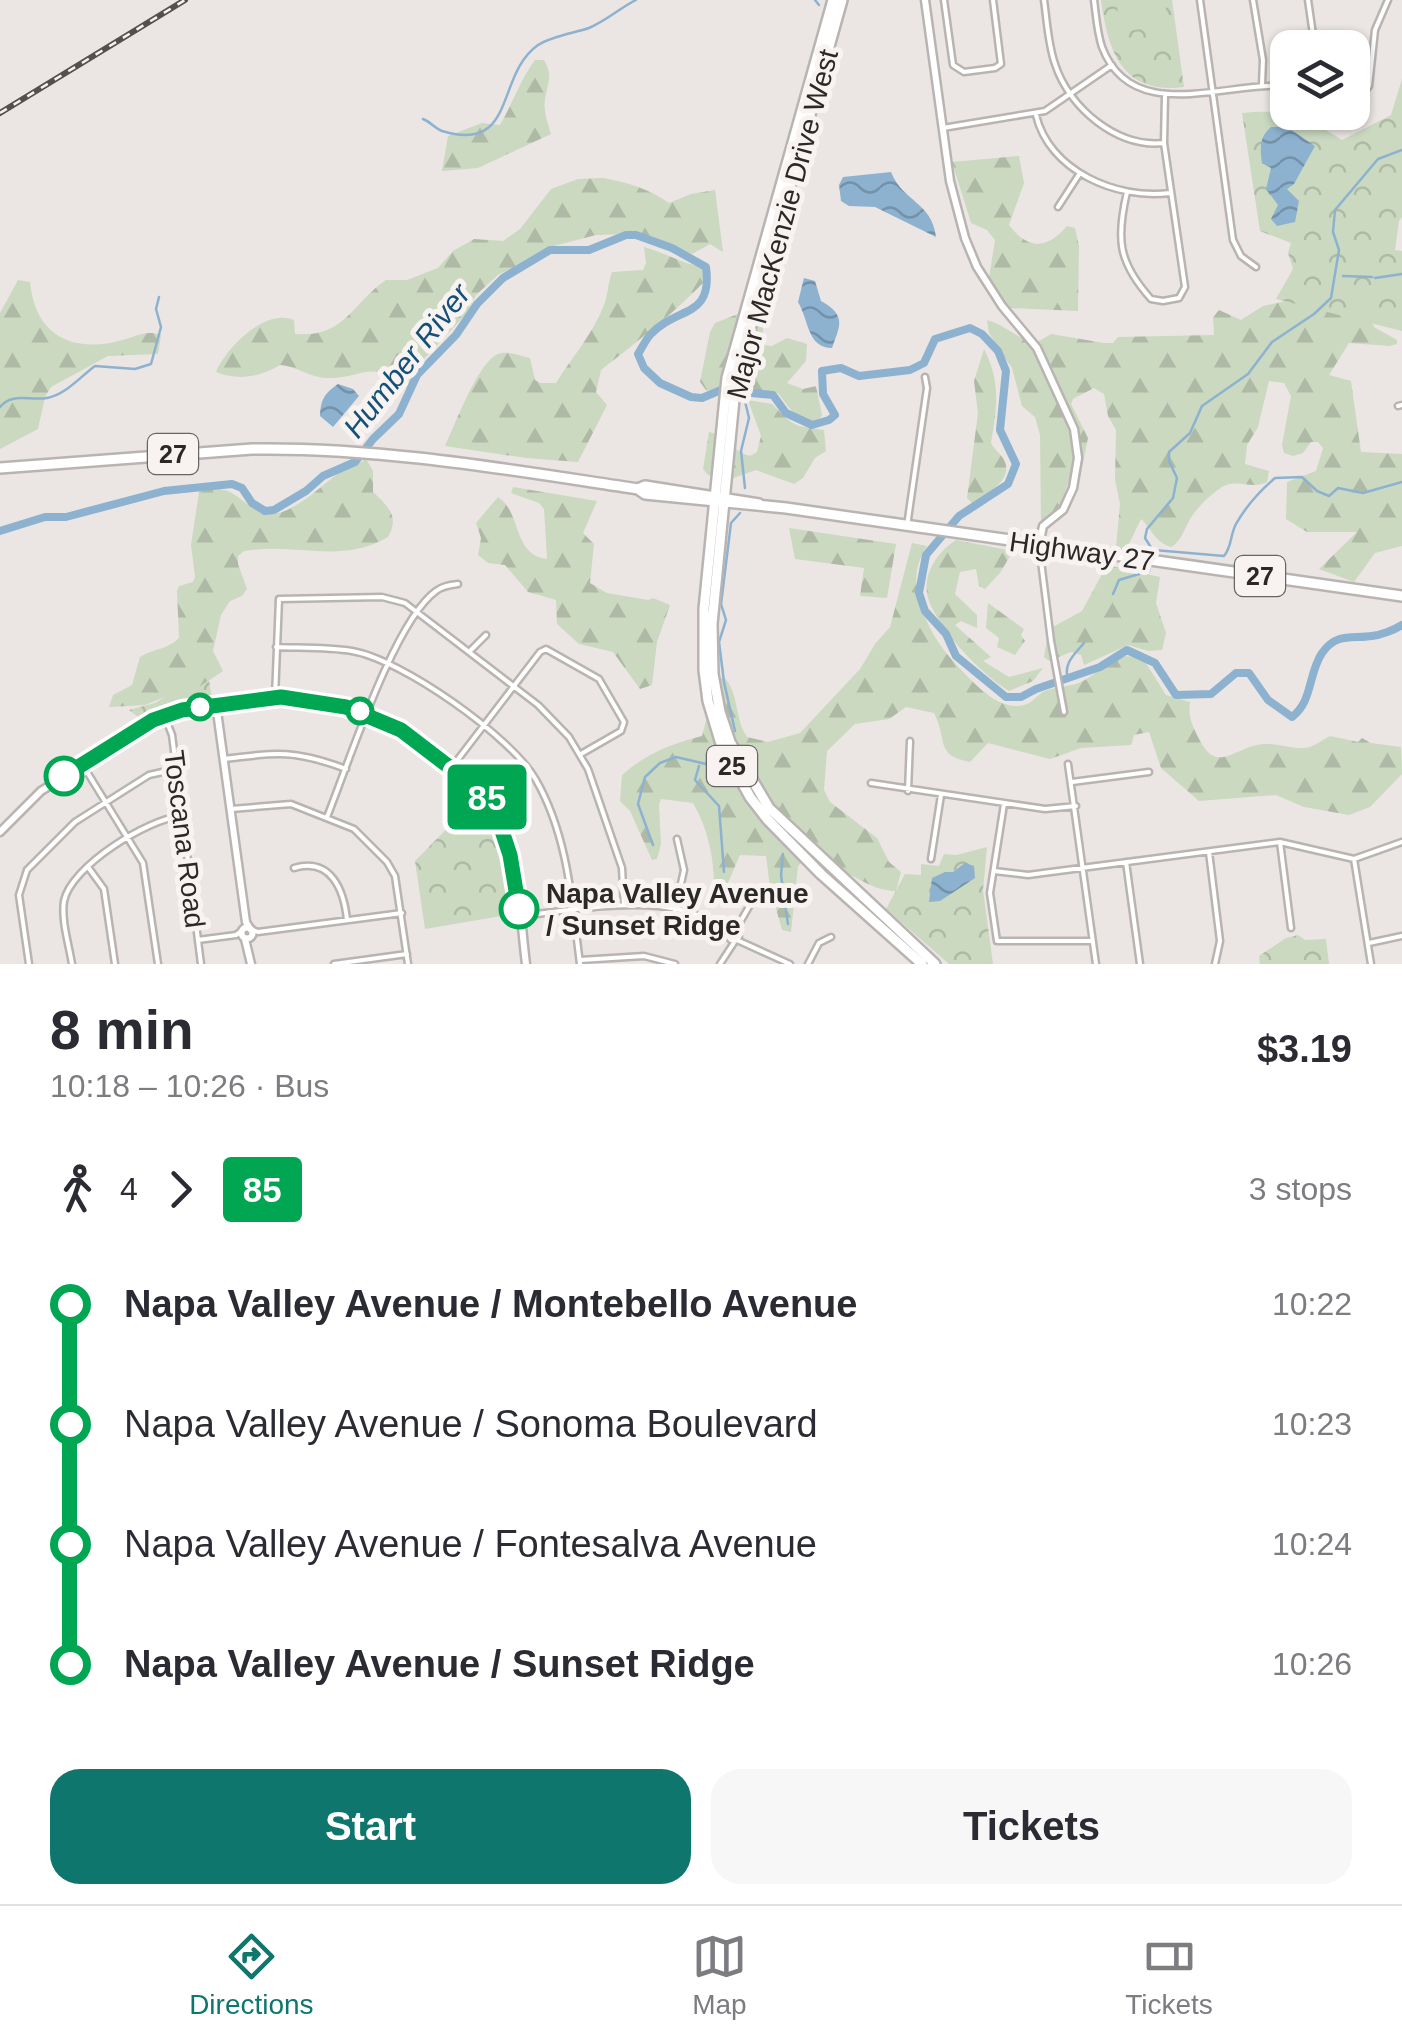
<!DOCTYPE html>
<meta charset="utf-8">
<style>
body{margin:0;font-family:Arial,sans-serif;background:#f7f7f7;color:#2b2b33;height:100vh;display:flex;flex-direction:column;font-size:38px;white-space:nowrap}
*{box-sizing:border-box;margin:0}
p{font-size:32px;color:#7c7c81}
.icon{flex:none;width:55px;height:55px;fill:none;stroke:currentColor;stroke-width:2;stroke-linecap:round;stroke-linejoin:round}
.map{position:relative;height:964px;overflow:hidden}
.sheet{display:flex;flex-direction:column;background:#fff;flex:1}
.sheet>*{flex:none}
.badge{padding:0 20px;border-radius:8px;font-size:35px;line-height:65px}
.controls{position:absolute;left:1270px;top:30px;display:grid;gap:20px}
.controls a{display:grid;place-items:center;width:100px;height:100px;border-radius:20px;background:#fff;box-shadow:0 2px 8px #0004;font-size:50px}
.map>.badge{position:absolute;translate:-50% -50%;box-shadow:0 0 0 5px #fff}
.legs{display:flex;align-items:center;gap:15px;height:110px;padding:0 50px;font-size:32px}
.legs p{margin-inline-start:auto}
.headline{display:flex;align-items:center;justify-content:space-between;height:170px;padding:0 50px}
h1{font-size:55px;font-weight:800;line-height:75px}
.action{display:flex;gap:20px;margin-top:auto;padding:20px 50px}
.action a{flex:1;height:115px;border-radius:30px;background:#0f766e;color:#fff;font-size:40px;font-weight:800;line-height:115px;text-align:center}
.action a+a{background:#f7f7f7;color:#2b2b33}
ul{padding:0 50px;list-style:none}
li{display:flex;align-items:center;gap:35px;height:120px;font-size:38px}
li i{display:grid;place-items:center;width:15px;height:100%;margin:0 12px;background:currentColor}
li i::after{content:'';width:25px;height:25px;margin:-12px;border:8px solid;border-radius:50%;background:#fff}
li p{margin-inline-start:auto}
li:first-child i{background:linear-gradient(#0000 50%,currentColor 0)}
li:last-child i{background:linear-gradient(currentColor 50%,#0000 0)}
.tabs{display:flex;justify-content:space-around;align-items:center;height:140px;border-top:2px solid #e1e1e2;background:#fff;font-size:28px;color:#7c7c81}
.tabs a{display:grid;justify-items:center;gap:5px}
.tabs .on{color:#0f766e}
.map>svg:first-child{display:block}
.forest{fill:url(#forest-firs)}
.park{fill:url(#park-crowns)}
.garden{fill:#cad9c0}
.water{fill:url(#water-waves)}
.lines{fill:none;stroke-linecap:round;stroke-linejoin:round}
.stream{stroke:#8db2d0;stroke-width:2.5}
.river{stroke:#8db2d0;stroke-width:8}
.minor-casing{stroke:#b9b4b2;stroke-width:9}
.tertiary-casing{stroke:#b9b4b2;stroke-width:11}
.primary-casing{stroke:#b9b4b2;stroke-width:14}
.minor{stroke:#fff;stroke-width:4}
.tertiary{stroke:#fff;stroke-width:6}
.primary{stroke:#fff;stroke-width:9}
.rail-casing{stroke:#53504f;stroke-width:6}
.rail{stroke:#f8f3f0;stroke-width:2.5;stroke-dasharray:8;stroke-linecap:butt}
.line-1-casing{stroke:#fff;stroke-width:22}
.line-1{stroke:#00a651;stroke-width:15}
.stop-1-dot{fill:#fff;stroke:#00a651;stroke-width:5}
.labels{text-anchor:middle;stroke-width:10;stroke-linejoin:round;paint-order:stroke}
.shield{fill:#f8f3f0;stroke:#686664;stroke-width:2.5}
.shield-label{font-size:25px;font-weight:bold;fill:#2b2928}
.street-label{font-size:28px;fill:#2b2928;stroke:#f8f3f0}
.stop-label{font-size:28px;font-weight:bold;fill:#2b2928;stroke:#f8f3f0;text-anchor:start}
.water-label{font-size:30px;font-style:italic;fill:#145077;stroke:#f8f3f0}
</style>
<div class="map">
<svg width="1402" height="964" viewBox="0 0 1402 964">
<defs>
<pattern id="forest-firs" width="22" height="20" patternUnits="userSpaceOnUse" patternTransform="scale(2.5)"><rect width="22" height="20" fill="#cad9c0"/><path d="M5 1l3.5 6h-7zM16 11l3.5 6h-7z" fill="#aebaa5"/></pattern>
<pattern id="park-crowns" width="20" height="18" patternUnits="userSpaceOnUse" patternTransform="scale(2.5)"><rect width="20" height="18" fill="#cad9c0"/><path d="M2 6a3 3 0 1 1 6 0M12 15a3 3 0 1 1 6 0" fill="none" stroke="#aebaa5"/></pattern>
<pattern id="water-waves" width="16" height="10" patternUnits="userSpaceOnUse" patternTransform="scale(2.5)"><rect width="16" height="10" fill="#8db2d0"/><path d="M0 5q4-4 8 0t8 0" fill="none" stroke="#7391a9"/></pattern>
</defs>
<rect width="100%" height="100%" fill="#ebe6e3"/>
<path class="forest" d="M535,60h9c10,17 3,23 1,40 -2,10 3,24 6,34l-73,34 -36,3 6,-35 34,-13 18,2c13,-22 20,-45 35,-65z
M1019,156l5,27 -15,42c19,25 37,25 58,1l8,2 4,18 -1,65 -70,-3 -19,-30 6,-38 -8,-10 -16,-7 -19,-61z
M603,178c24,4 46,11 66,25l22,-9 24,-4 8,62 -13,-8 -18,10 -27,-10 -40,-10 -29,1 -50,13 -15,14 -32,12 -23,21 -9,18 -43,46 -17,30c-39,-32 -41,-10 -81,-11 -17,-1 -30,-12 -46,-13 -20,12 -41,16 -64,7 10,-24 49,-64 78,-52l1,14c50,4 56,-30 91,-54h21l31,-12 15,-17 21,-12 29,2 17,-12 31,-40 27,-10z
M644,247c21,6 38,16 57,20l4,7 -1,8c-32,33 -66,59 -103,88l-5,22 11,13 -29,57 -52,-4 -81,-12c10,-21 33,-84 53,-92 10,-4 22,2 32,4l5,22 5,3h16c16,-26 37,-49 48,-78 4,-11 4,-22 8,-33l31,-2 3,-7z
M18,280l12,2c5,54 43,72 93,58 15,-4 22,-10 38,-5l-3,19 -50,2 -57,31 -6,10 -7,32 -38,20v-136z
M1295,299l74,16 5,12 23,13v4l-8,2 -40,-3 -20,32 22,6 10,71 41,2v92l-27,7 -21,29 -35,-13 38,-37h-50l-21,-13 1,-37 29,-11 7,-23 -5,-6h-7l-8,11 -10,3 -9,-3 -2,-8 9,-49 -7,-13 -15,-2 -11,46 -11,18 -2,19 24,7 -2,11c-15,8 -30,-4 -45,5 -12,8 -26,21 -33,34 -6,11 -7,18 -17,26 -18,-4 -21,-20 -31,-28l-12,25 -7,5 -6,-1 4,-44 -5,-24 1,-50 -8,-14 -4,-22 -10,-6 -21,11 -2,5 17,34 -8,39 -12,6 -8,25 -19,16 -1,-89 -5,-18 -13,-11 -10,-38 -23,-35 -2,-13c18,5 30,18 47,24l17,-10 53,9h9l5,-6 96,-2 -1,-18 6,-7 22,10 22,-14z
M748,310l11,2 4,10v23l9,1 15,-8 20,6 -1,17 -19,22 16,6 13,-3 6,29 -5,8c-22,-2 -27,-15 -39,-30l-43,-2 -8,-8 -14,9 -7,-2 -6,-8 10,-50 5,-9z
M984,349c17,33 13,58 7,94 3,7 11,11 14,19 7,20 -19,32 -33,41l-5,-5 11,-85 -4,-32z
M748,400l24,4c23,23 19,21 52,26l2,21 -11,7 -12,20 -9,6 -38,-14 -28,10 -20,-5 -5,-6 6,-37c17,3 23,19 41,24l7,-4 4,-16z
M366,459l7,12v21c15,14 27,25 15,45 -48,28 -92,5 -144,14l-6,5v8l9,25 -5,7 -12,5 -9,14 -8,36 10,20 -31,21 -11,-2 -36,15 -36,2 4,-12 19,-10 8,-28c14,-9 27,-7 39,-19l-2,-47 2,-5 14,-4 2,-5 -4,-32 8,-53c32,-8 33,3 57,18 29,18 67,-29 89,-41 8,-4 14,-5 21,-10z
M513,487l84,14 -14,32 11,11 -4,39 17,10 41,7 5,-2 17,7 -13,37 -5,43 -12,4 -27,-37 -34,-8 -22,-20 -1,-24 -28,-8 -23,-27 -17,-2 -10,-8 3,-17 -5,-15 22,-26c24,15 14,58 49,62l-3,-50 -5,-6 -28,-10z
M789,528l107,16 -9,54 -27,-2 4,-28 -69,-9z
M956,540l57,11 -13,22 -15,16 -6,-3 -3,-17 -16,3 -5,22 22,21v13l-16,-7 -6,4 36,32 -8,4 26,16 34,-9 -10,13 -24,10c-27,-16 -69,-60 -80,-90 -9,-24 8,-49 27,-61z
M912,543l15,3c-16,25 -12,47 -1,73 8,21 25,41 41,57 14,14 37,37 60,28 7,-3 11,-10 18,-13 12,-5 27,-4 38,-10 25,-13 28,-33 61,-21l22,35 24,7c-2,15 2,23 9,37 19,37 35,7 65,5 14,-1 33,7 46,3 6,-2 14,-8 20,-11l28,6 4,-4 9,5 30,4 1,27 -32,33 -21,8 -45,-8 -28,-12 -77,6 -38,-33 -12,-36 -15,3 -3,10 -50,3 -31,11 -62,-16 -18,19c-36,-7 -22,-22 -36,-49l-28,-6 -17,12 -34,5 -28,27 -3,39 6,12 47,36 12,24 12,10 -5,19c-32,-1 -42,-23 -73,-22l-5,-6 -13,-4 -7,7 -7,66 -9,-2 -12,-43 -4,-31 -26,-1 -16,37 -10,-6c0,-29 -6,-57 -21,-83l-32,-4 -2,6 2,39 -4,15 -5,1 -22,-49 -10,-10 2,-26c25,-22 49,-31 80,-39l6,-23 9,-8v-25l3,-2 6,1c13,18 9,40 21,58l21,5 32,-9 60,-64 15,-25 15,-17z
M1107,565l53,12 -4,26 10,30 -4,17 -14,1 -20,-6 -44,20 -3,-10 -10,-3 -22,9 -5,-4 5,-28 33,-18z
M988,603l36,26 -3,6 4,6 -10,14 -18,-8 2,-9 -13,-10z"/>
<path class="park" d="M1101,0h71l12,87c-62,8 -76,-36 -83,-87z
M1402,79v138l-3,4 -4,29 7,1v80l-126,-32 17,-30 -5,-16 3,-10 -31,-12 -18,-118c43,-5 64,4 100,27l49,-25z
M209,680l3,19 -34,5 -36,16 -13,-10 26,-7 22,-14 15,3z
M478,797c25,33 30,78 35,117l-88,15 -10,-68z
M987,847l-4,43 10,74h-44l-63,-55 19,-35 16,1v-11l18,2 5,-12 12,1z
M1298,935l7,5 21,-1 3,25h-69l-1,-8 27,-18z"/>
<path class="garden" d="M1116,0h49l3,25 -47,7z"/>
<path class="water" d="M1271,127h16l28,19 -21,38 -7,5 12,12 -4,21 -18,4 -6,-7 7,-14 -12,-16 5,-21 -9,-5c-2,-14 -3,-26 9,-36z
M891,172c12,30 41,30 45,65l-61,-30 -26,-1 -8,-5 -2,-16 4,-8z
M804,278l11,3 6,20c27,15 18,26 11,47 -25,0 -23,-28 -34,-46z
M338,384l15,5 6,7 -26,31 -13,-11c1,-17 4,-22 18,-32z
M965,863l9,3 1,12 -35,23 -11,1 3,-24 13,-6h8z"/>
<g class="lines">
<path class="stream" d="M815,0l4,5
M423,119c8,3 11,9 19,12 75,23 53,-56 96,-86 14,-9 36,-12 51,-17 17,-7 31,-20 47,-28
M1343,276l29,1
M1375,278l27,-4
M743,393l6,25 -8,33 4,37
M0,407c12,-15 30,-6 47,-9 18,-3 33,-21 48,-32l40,3 16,-5 10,-37 -5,-18 3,-12
M1154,550l70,6c8,-9 6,-21 12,-32 9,-16 25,-34 39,-46l27,-1 15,14 12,5 9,-8 25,5 39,-11
M1151,557l1,-8 -7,-11 2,-9 26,-31 4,-20 -8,-17v-9l21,-19 12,-27 46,-32 24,-32 42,-28 17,-16 8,-48 -6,-18 2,-22 43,-51 24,-9
M1113,594l6,-14 30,-9 1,-7
M1068,679c-5,-16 7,-25 16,-36
M735,731l-11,-49 -5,-40 7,-22 -5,-16 10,-81 9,-10
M699,766l-4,14 24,26 5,66
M653,845l-15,-41 7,-27 15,-14 16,-6 30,7 9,-13
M783,854l-2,21 7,49"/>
<path class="river" d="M0,531l45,-14h21l98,-26 68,-7 10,4 10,15 13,8 9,-1 32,-19 17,-15 32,-14 18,-23 26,-25 18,-39 39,-40 21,-31 26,-26 47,-28h39l37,-15h10l36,13 34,19c7,52 -29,39 -55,67 -5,5 -9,14 -13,20l6,14 16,15 31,14 11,1 19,-8 52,5 13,18 26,12 17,-5 6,-5 -12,-21 -1,-23 19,-3 18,8 51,-6 14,-7 11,-24 35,-11 12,6 16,17 8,20 -6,59 16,34 -8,20 -49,32 -33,39 -7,38 6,18 21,23 10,22 50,41h15l15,-8 64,-22 27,-17 28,13 21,32 35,-1 25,-21h13l19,27 24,17c21,-16 16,-43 30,-64 15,-21 30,-14 50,-17 9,-1 22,-6 30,-11"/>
<g class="minor-casing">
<path id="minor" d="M944,0l9,65 11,7 31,-4 6,-4 -8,-64
M1044,0c3,21 4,44 11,64 14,44 62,84 109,79
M1094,0c2,15 3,32 8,47 30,79 124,34 186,39
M1200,0l33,240 8,16 15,11
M1253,0l10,60 -1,24
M1308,0l7,48
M1352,92h12l5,-6 6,-56 13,-30
M1036,115c13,56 81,85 134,78
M943,128l102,-17 67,-46
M1127,192c-11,47 -9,70 24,107l12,2 16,-3 6,-11 -21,-144 1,-48
M1058,207l22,-34
M1398,406l4,-1
M907,526l20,-138 -2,-11
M1039,545l12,96 13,71
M276,647c25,1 52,0 76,4 49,8 160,86 184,129 32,56 36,122 44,184
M469,652l17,-17
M275,697l4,-98 103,-2 23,6 133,102 31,32 19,32 34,99 2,37
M165,717l7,18 29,229
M224,759c53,-7 72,-9 122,10
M1068,764l28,200
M84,767l59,96 15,101
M452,767l88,-115 6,-3 53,30 25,43 -3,9 -40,23
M1072,782l77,-10
M871,783l174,26 31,-3
M908,791l2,-50
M1004,804l-14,89 7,48h95
M231,809l60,-5 63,25 33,33 8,14 13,88
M327,817c21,-52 67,-196 109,-226 6,-5 14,-6 22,-7
M1280,842l11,86
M1209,852l11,89 -5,23
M931,859l10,-64
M1354,859l17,105
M1126,862l14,102
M88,867l16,22 11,75
M294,868c37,-11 50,22 53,52
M994,871l34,4 252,-33 74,17 48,-17
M675,911l9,-41 -7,-31
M520,916c60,-6 161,-30 209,20
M250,929l8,3 144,-19
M729 936a5 5 0 1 1 10 0a5 5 0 1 1-10 0Z
M735,931l23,-40
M198,940l38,-5 7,-5
M737,940l53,24
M1369,943l33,-7
M580,960l64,-4 31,8
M29,964l-10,-69 8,-25 48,-48 74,-47 27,-6
M72,964c-3,-19 -11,-44 -8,-63 7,-35 84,-82 117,-85
M334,964l73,-10
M720,964l15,-23
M808,964l11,-21 12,-6"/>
</g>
<g class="tertiary-casing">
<path id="tertiary" d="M925,0l25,181 15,57 12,29 25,39 35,42 37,81 4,29 -5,30 -10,22 -20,16 -4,19
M216,704l30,218 4,7
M0,832l41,-41 112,-70 33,-12 86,-12 58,6 50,16 42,25 64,53c33,47 33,112 40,167
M241.5 933a5.5 5.5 0 1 1 11 0a5.5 5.5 0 1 1-11 0Z
M245,939l6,25"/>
</g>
<g class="primary-casing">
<path id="primary" d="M833,0l-106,378 -23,231v61l4,31 13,43 29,53 17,22 54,55 101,90
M842,0l-106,379 -24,245 1,50 7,38 10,30 39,66 166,156
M0,468l252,-19c130,-2 259,21 386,40l7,5 141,14 616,88
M638,489l7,-3 114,18"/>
</g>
<use href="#minor" class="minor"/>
<use href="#tertiary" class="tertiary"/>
<use href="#primary" class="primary"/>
<g class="rail-casing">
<path id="rail" d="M0,113l185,-113"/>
</g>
<use href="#rail" class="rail"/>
</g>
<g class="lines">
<g class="line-1-casing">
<path id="line-1" d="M64,776l89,-56 29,-10 99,-13 65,10 55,23 81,62 13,18 15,45 9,54"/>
</g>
<use href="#line-1" class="line-1"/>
</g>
<g class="stop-1-dot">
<circle cx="200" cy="707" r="12"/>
<circle cx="360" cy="711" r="12"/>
<circle cx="64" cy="776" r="18"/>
<circle cx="519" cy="909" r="18"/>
</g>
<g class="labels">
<g class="shield">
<rect x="148" y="434" width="50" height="40" rx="8"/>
<rect x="1235" y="556" width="50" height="40" rx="8"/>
<rect x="707" y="746" width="50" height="40" rx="8"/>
</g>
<g class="shield-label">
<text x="173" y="463">27</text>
<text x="1260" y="585">27</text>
<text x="732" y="775">25</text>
</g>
<g class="street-label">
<text transform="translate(782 224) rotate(-75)" y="10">Major MacKenzie Drive West</text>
<text transform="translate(1082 551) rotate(8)" y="10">Highway 27</text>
<text transform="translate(185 839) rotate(83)" y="10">Toscana Road</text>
</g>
<g class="stop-label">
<text x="546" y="903">Napa Valley Avenue<tspan x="546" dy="32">/ Sunset Ridge</tspan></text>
</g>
<g class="water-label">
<text transform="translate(407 361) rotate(-52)" y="10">Humber River</text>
</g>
</g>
</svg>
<div class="controls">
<a><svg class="icon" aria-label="layers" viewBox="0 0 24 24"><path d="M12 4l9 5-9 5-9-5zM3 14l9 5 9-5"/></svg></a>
</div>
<b class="badge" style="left:487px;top:797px;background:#00a651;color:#fff">85</b>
</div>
<section class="sheet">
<div class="headline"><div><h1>8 min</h1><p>10:18 – 10:26 · Bus</p></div><b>$3.19</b></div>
<div class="legs"><svg class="icon" aria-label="walk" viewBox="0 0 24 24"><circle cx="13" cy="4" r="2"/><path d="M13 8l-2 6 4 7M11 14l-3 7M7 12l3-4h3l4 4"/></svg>4<svg class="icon" aria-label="forward" viewBox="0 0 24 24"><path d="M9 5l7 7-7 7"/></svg><b class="badge" style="background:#00a651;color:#fff">85</b><p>3 stops</p></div>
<ul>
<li><i style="color:#00a651"></i><b>Napa Valley Avenue / Montebello Avenue</b><p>10:22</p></li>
<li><i style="color:#00a651"></i><span>Napa Valley Avenue / Sonoma Boulevard</span><p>10:23</p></li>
<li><i style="color:#00a651"></i><span>Napa Valley Avenue / Fontesalva Avenue</span><p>10:24</p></li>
<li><i style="color:#00a651"></i><b>Napa Valley Avenue / Sunset Ridge</b><p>10:26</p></li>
</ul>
<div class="action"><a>Start</a><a>Tickets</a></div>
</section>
<nav class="tabs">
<a class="on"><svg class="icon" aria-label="directions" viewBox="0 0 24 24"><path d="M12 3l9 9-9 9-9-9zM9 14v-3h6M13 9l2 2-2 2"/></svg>Directions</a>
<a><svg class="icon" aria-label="map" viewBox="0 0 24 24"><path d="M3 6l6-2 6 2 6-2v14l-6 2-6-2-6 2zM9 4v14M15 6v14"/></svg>Map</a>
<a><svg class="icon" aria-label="tickets" viewBox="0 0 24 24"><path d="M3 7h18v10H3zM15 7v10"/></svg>Tickets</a>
</nav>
